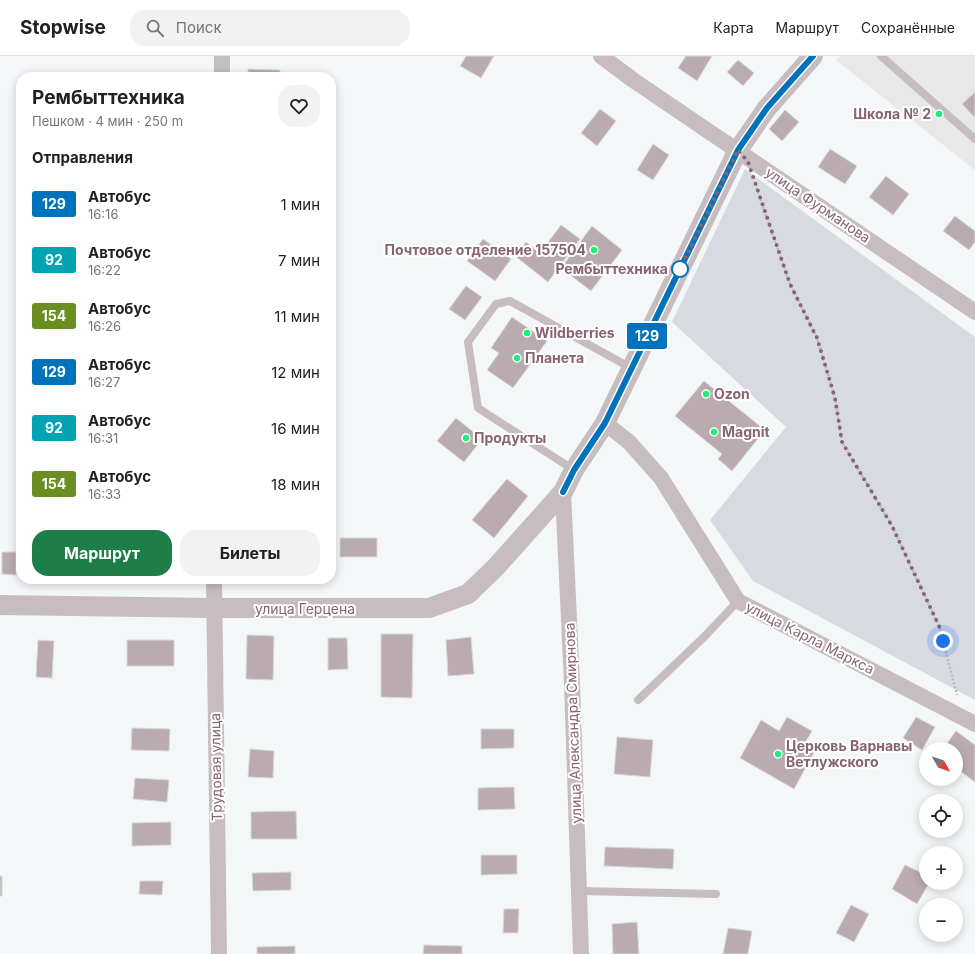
<!DOCTYPE html>
<html lang="ru">
<meta charset="utf-8">
<style>
body{margin:0;font-family:Inter,sans-serif;background:#f2f2f2;color:#202124;height:100vh;display:flex;flex-direction:column;font-size:15px;white-space:nowrap}
*{box-sizing:border-box;margin:0}
p{font-size:13px;color:#757577}
.icon{flex:none;width:22px;height:22px;fill:none;stroke:currentColor;stroke-width:2;stroke-linecap:round;stroke-linejoin:round}
.map{position:relative;flex:1;overflow:hidden}
.panel{position:absolute;left:16px;top:16px;width:320px;height:512px;display:flex;flex-direction:column;background:#fff;border-radius:16px;box-shadow:0 2px 10px #0003}
.panel>*{flex:none}
.badge{padding:0 8px;border-radius:3px;font-size:14px;line-height:26px}
.needle{width:26px;rotate:130deg}
.controls{position:absolute;left:919px;top:686px;display:grid;gap:8px}
.controls a{display:grid;place-items:center;width:44px;height:44px;border-radius:50%;background:#fff;box-shadow:0 2px 10px #0003;font-size:20px}
.you{position:absolute;width:20px;height:20px;margin:-10px;border:3px solid #fff;border-radius:50%;background:#1a73e8;box-shadow:0 0 0 6px #1a73e833}
.map>.badge{position:absolute;translate:-50% -50%;box-shadow:0 0 0 2px #fff}
h2{padding:0 16px;font-size:15px;line-height:36px}
.round{display:grid;place-items:center;flex:none;width:42px;height:42px;border-radius:16px;background:#f2f2f2}
.overview{display:flex;align-items:center;justify-content:space-between;height:68px;padding:0 16px}
h1{font-size:19px;font-weight:700;line-height:30px}
.cta{display:flex;gap:8px;margin-top:auto;padding:8px 16px}
.cta a{flex:1;height:46px;border-radius:16px;background:#1e7e48;color:#fff;font-size:16px;font-weight:700;line-height:46px;text-align:center}
.cta a+a{background:#f2f2f2;color:#202124}
ul{padding:0;list-style:none}
li{display:flex;align-items:center;gap:12px;height:56px;padding:0 16px}
li div{flex:1}
li b{display:block;font-size:15px}
li em{font-style:normal}
li .badge{min-width:44px;font-weight:700;text-align:center}
header{display:flex;align-items:center;gap:24px;box-sizing:border-box;height:56px;padding:0 20px;background:#fff;border-bottom:1px solid #e0e0e0}
header strong{font-size:19px}
nav{display:flex;gap:22px;margin-inline-start:auto;font-size:14px}
.search{width:280px;height:36px;background:#f2f2f2;display:flex;align-items:center;gap:10px;box-sizing:border-box;padding:0 14px;border-radius:16px;color:#757577;font-size:15px}
.map>svg:first-child{display:block}
.built{fill:#e8e8e8}
.green{fill:#d8dae2}
.building{fill:#baabb1;stroke:#d7d9d9}
.lines{fill:none;stroke-linecap:round;stroke-linejoin:round}
.path{stroke:#bfb8bb;stroke-width:2.5;stroke-dasharray:2 2;stroke-linecap:butt}
.service{stroke:#c7bdc1;stroke-width:8}
.minor{stroke:#c7bdc1;stroke-width:16}
.tertiary{stroke:#c7bdc1;stroke-width:20}
.line-casing{stroke:#fff;stroke-width:9}
.line{stroke:#0072bc;stroke-width:6}
.walk{stroke:#886471;stroke-width:4;stroke-dasharray:0 7.2}
.poi-dot{fill:#1cf075;stroke:#fff;stroke-width:1.5}
.stop-dot{fill:#fff;stroke:#0072bc;stroke-width:2}
.labels{text-anchor:middle;stroke-width:4;stroke-linejoin:round;paint-order:stroke}
.poi-label{font-size:14px;font-weight:bold;fill:#886471;stroke:#fff;text-anchor:start}
.street-label{font-size:14px;fill:#886471;stroke:#fff}
.stop-label{font-size:14px;font-weight:bold;fill:#886471;stroke:#fff;text-anchor:end}
</style>
<header>
<strong>Stopwise</strong>
<div class="search"><svg class="icon" aria-label="search" viewBox="0 0 24 24"><circle cx="10" cy="10" r="6"/><path d="M15 15l6 6"/></svg>Поиск</div>
<nav><a>Карта</a><a>Маршрут</a><a>Сохранённые</a></nav>
</header>
<div class="map">
<svg width="975" height="898" viewBox="0 0 975 898">
<rect width="100%" height="100%" fill="#f4f7f8"/>
<path class="built" d="M841,0h134v114l-139,-110z"/>
<path class="green" d="M745,113l230,168v363l-222,-119 -43,-61 76,-93 -114,-105z"/>
<path class="building" d="M466,0h28l-13,22 -21,-12z
M686,0h26l-15,25 -19,-13z
M738,4l16,13 -11,13 -16,-14z
M248,13l32,1v7h-32z
M975,36v26l-13,-14z
M600,53l16,12 -19,25 -16,-13z
M785,54l14,12 -17,19 -13,-12z
M653,88l16,11 -16,25 -16,-10z
M830,93l27,17 -12,18 -27,-17z
M886,120l23,18 -16,21 -24,-18z
M955,160l20,15v11l-6,8 -26,-19z
M561,169l19,14 -32,43 -33,-26 11,-14 14,11z
M592,170l30,24 -31,41 -30,-23z
M483,183l28,20 -16,22 -28,-20z
M466,230l16,11 -17,23 -16,-11z
M512,261l35,24 -34,47 -26,-18 12,-17 -8,-5z
M704,325l61,49 -33,41 -14,-12 4,-5 -47,-38z
M456,362l26,21 -18,23 -27,-21z
M507,423l21,17 -34,42 -22,-18z
M340,482h37v19h-37z
M2,496h14v23l-14,-1z
M381,578h32l-1,64 -31,-1z
M247,579l27,1 -1,44 -27,-1z
M471,581l3,37 -26,2 -2,-36z
M328,582h19l1,31 -20,1z
M38,584l16,1 -2,37 -16,-1z
M127,584h47v26h-47z
M787,661l25,14 -7,12 11,6 -22,40 -54,-31 21,-38 18,11z
M916,661l19,10 -13,23 -19,-12z
M132,672l38,1 -1,22 -38,-1z
M481,673h33v19l-33,1z
M956,675l19,14v37l-19,-14v-19h-13z
M617,681l36,3 -3,37 -36,-3z
M250,693l24,2 -1,27 -25,-1z
M135,722l34,2 -2,22 -34,-3z
M514,731l1,22 -37,1v-22z
M296,755l1,28h-46v-27z
M171,766v23l-39,1v-23z
M605,791l69,2 -1,20 -69,-3z
M481,799h36v19l-36,1z
M905,809l21,10v8h3l-12,21 -25,-15z
M291,816v18l-38,1 -1,-18z
M0,820h2v20h-2z
M140,825h23l-1,14 -23,-1z
M851,849l18,9 -15,28 -18,-9z
M504,853h15l-1,24h-15z
M637,866l2,32h-26l-1,-30z
M728,872l24,3 -4,23h-25z
M424,889l38,1v8h-39z
M295,890v8h-38v-7z"/>
<g class="lines">
<path class="path" d="M755,128l35,100 27,54 18,60 7,44 50,84 47,100 18,69"/>
<path class="service" d="M881,0l94,83
M574,414l-96,-62 -10,-66 28,-38 14,-3 121,67
M638,644l67,-64 33,-35
M579,835l137,3"/>
<path class="minor" d="M601,0l32,24 342,232
M222,21v-21
M605,367l24,19 32,36 77,123 237,123
M563,436l9,191 9,271
M214,523l5,375"/>
<path class="tertiary" d="M0,549l214,3h215l39,-14 28,-27 67,-75 11,-22 31,-47 133,-273 29,-42 46,-52"/>
</g>
<g class="lines">
<g class="line-casing">
<path id="line" d="M563,436l11,-22 31,-47 133,-273 29,-42 46,-52"/>
</g>
<use href="#line" class="line"/>
<path class="walk" d="M680,213l-2,4 60,-123 10,12 42,122 27,54 18,60 7,44 50,84 47,100 4,15"/>
</g>
<g class="poi-dot">
<circle cx="939" cy="58" r="4"/>
<circle cx="594" cy="194" r="4"/>
<circle cx="527" cy="277" r="4"/>
<circle cx="517" cy="302" r="4"/>
<circle cx="706" cy="338" r="4"/>
<circle cx="714" cy="376" r="4"/>
<circle cx="466" cy="382" r="4"/>
<circle cx="778" cy="698" r="4"/>
</g>
<circle class="stop-dot" cx="680" cy="213" r="8"/>
<g class="labels">
<g class="poi-label">
<text x="931" y="63" text-anchor="end">Школа № 2</text>
<text x="586" y="199" text-anchor="end">Почтовое отделение 157504</text>
<text x="535" y="282">Wildberries</text>
<text x="525" y="307">Планета</text>
<text x="714" y="343">Ozon</text>
<text x="722" y="381">Magnit</text>
<text x="474" y="387">Продукты</text>
<text x="786" y="695">Церковь Варнавы<tspan x="786" dy="16">Ветлужского</tspan></text>
</g>
<g class="street-label">
<text transform="translate(818 149) rotate(34)" y="5">улица Фурманова</text>
<text x="305" y="558">улица Герцена</text>
<text transform="translate(810 582) rotate(27)" y="5">улица Карла Маркса</text>
<text transform="translate(573 667) rotate(-92)" y="5">улица Александра Смирнова</text>
<text transform="translate(216 711) rotate(-91)" y="5">Трудовая улица</text>
</g>
<g class="stop-label">
<text x="668" y="218">Рембыттехника</text>
</g>
</g>
</svg>
<div class="controls">
<a><svg class="needle" viewBox="-14 -14 28 28"><path d="M0-13l5 13h-10z" fill="#e53935"/><path d="M0 13l5-13h-10z" fill="#757577"/></svg></a>
<a><svg class="icon" aria-label="locate" viewBox="0 0 24 24"><circle cx="12" cy="12" r="6"/><path d="M12 2v4M12 18v4M2 12h4M18 12h4"/></svg></a>
<a>+</a>
<a>−</a>
</div>
<div class="you" style="left:943px;top:585px"></div>
<b class="badge" style="left:647px;top:280px;background:#0072bc;color:#fff">129</b>
<section class="panel">
<div class="overview"><div><h1>Рембыттехника</h1><p>Пешком · 4 мин · 250 m</p></div><a class="round"><svg class="icon" aria-label="heart" viewBox="0 0 24 24"><path d="M12 20l-8-8c-3-5 5-10 8-4 3-6 11-1 8 4z"/></svg></a></div>
<h2>Отправления</h2>
<ul>
<li><span class="badge" style="background:#0072bc;color:#fff">129</span><div><b>Автобус</b><p>16:16</p></div><em>1 мин</em></li>
<li><span class="badge" style="background:#00a3b4;color:#fff">92</span><div><b>Автобус</b><p>16:22</p></div><em>7 мин</em></li>
<li><span class="badge" style="background:#6b8e23;color:#fff">154</span><div><b>Автобус</b><p>16:26</p></div><em>11 мин</em></li>
<li><span class="badge" style="background:#0072bc;color:#fff">129</span><div><b>Автобус</b><p>16:27</p></div><em>12 мин</em></li>
<li><span class="badge" style="background:#00a3b4;color:#fff">92</span><div><b>Автобус</b><p>16:31</p></div><em>16 мин</em></li>
<li><span class="badge" style="background:#6b8e23;color:#fff">154</span><div><b>Автобус</b><p>16:33</p></div><em>18 мин</em></li>
</ul>
<div class="cta"><a>Маршрут</a><a>Билеты</a></div>
</section>
</div>
